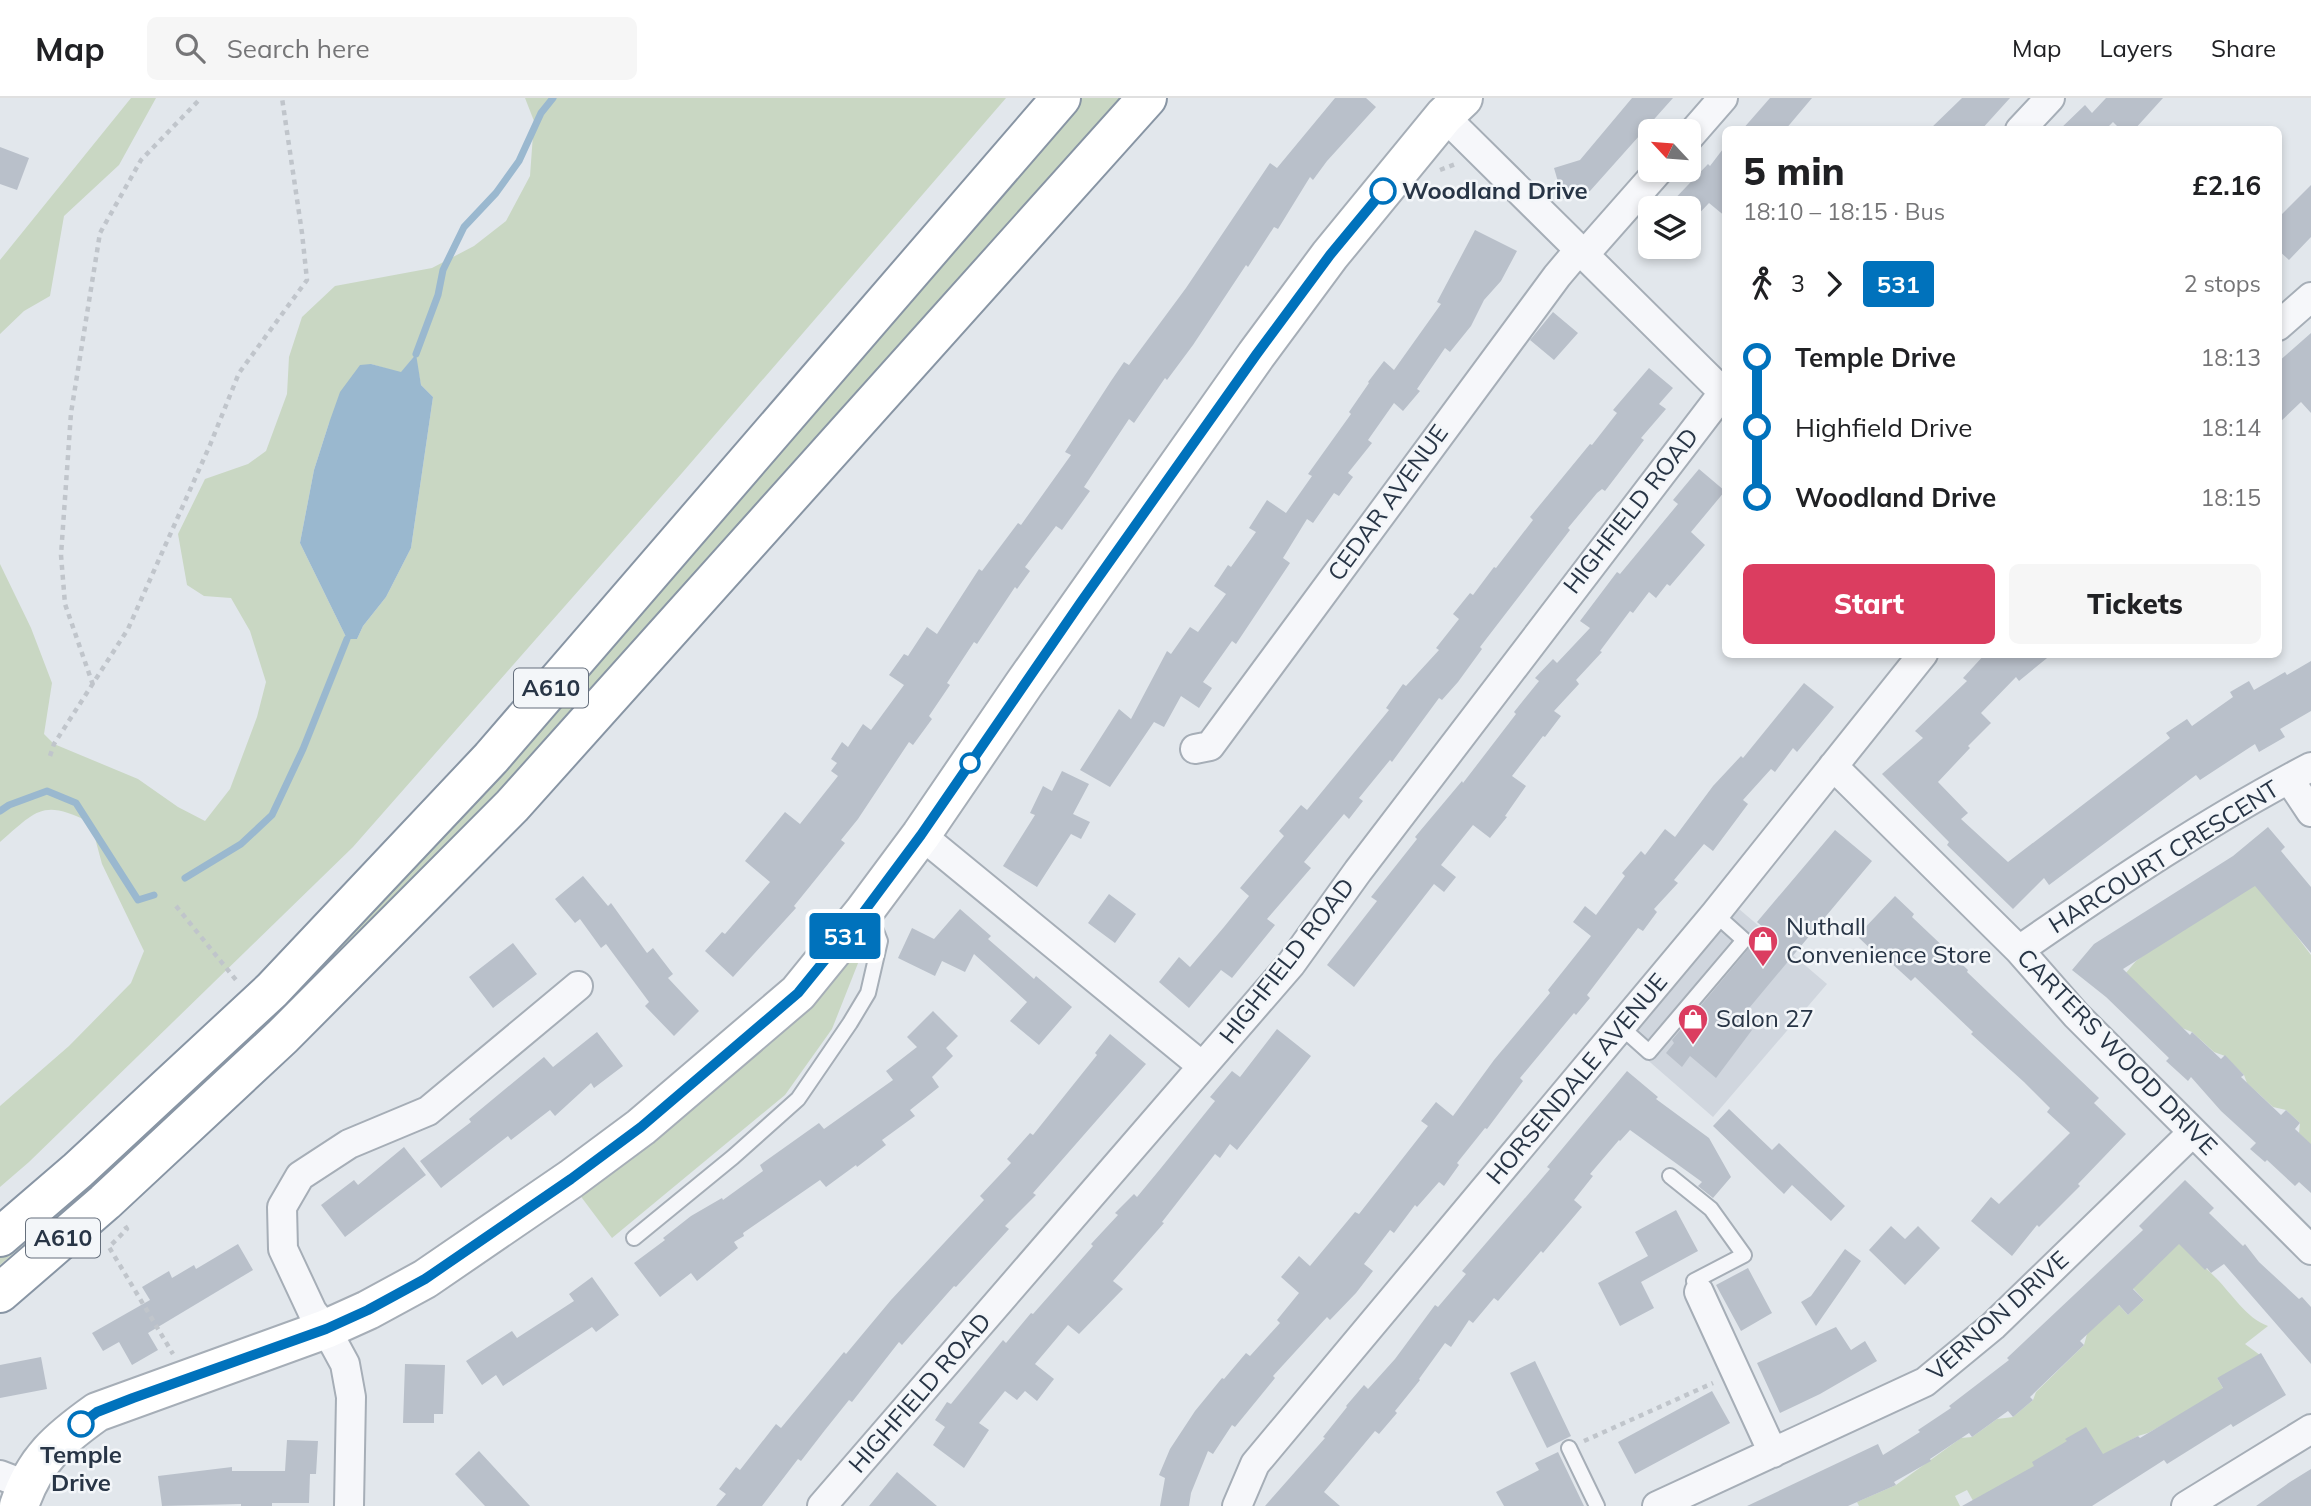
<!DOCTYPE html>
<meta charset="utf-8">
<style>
body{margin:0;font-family:Mulish,sans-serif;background:#f6f6f6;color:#202124;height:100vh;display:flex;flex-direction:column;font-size:26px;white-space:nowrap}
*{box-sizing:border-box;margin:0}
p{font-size:23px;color:#757577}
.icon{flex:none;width:38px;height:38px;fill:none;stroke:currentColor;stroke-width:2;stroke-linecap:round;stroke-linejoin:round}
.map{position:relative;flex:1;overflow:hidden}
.side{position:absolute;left:1722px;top:28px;width:560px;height:532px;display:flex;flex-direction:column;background:#fff;border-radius:10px;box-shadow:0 4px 10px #0003}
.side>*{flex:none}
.badge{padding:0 14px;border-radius:5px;font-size:24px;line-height:46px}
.needle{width:46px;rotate:296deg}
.fabs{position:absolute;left:1638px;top:21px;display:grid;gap:14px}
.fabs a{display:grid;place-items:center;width:63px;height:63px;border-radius:10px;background:#fff;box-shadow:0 4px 10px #0003;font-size:35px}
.map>.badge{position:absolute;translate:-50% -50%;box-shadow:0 0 0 4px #fff}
.legs{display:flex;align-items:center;gap:10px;height:77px;padding:0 21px;font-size:23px}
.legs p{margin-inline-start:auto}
.headline{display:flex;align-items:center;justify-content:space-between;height:119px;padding:0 21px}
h1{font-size:38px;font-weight:800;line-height:52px}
.action{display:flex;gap:14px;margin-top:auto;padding:14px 21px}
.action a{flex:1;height:80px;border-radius:10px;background:#db3d60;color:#fff;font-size:28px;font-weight:800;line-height:80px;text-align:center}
.action a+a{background:#f6f6f6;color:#202124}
ul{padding:0 21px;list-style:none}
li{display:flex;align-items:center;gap:24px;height:70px;font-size:26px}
li i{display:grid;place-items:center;width:10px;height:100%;margin:0 9px;background:currentColor}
li i::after{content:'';width:18px;height:18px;margin:-9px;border:5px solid;border-radius:50%;background:#fff}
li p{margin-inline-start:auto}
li:first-child i{background:linear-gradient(#0000 50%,currentColor 0)}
li:last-child i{background:linear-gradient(currentColor 50%,#0000 0)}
header{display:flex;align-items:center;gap:42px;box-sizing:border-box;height:98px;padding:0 35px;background:#fff;border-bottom:2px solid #e0e0e0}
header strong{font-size:33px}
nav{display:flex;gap:38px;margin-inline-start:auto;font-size:24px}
.search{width:490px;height:63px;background:#f6f6f6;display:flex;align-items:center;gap:18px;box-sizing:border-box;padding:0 24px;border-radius:10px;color:#757577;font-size:26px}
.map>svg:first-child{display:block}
.built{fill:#d0d6de}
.green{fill:#c9d7c3;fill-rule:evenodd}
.water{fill:#9ab8cf}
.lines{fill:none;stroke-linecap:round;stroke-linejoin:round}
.stream{stroke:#9ab8cf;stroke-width:7}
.building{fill:#b9c0ca}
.lane-casing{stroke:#a6aeb7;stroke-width:18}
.street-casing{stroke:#a6aeb7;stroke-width:32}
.secondary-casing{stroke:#a6aeb7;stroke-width:42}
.highway-casing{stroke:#8895a4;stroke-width:42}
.path{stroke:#c0c5cb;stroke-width:4.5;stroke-dasharray:5 5;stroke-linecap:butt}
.lane{stroke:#f6f7fa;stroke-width:14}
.street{stroke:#f6f7fa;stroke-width:28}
.secondary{stroke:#fff;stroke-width:38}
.highway{stroke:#fff;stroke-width:38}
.line-1-casing{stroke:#fff;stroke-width:16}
.line-1{stroke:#0072bc;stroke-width:10}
.stop-1-dot{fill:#fff;stroke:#0072bc;stroke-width:3.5}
.labels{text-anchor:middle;stroke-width:5;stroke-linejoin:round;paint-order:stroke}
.shield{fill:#f3f6f9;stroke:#656f7c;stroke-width:2}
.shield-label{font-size:23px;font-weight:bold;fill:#283546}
.stop-label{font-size:24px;font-weight:bold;fill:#283546;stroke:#f3f6f9;text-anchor:start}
.street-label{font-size:24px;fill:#283546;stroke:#f3f6f9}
.poi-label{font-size:24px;fill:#283546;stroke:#f3f6f9;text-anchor:start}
</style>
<header>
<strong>Map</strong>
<div class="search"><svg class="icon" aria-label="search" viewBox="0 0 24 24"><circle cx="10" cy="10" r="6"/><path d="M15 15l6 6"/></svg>Search here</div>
<nav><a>Map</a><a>Layers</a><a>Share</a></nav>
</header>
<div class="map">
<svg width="2311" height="1408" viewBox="0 0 2311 1408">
<rect width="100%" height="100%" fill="#e2e7ec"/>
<path class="built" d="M1739,811l88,75 -114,133 -85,-74z"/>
<path class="green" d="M131,0h25l-37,67 -55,51 -14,80 -26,15 -24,23v-74z
M525,0h481l-324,375 -329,374 -324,315 -29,25v-81l69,-60 62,-63 13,-32 -42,-87 -11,-41c-48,-24 -53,-14 -91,19v-278l31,64 21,55 -8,51 10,10 84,35 40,28 27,14 25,-32 27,-72 9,-35 -16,-51 -19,-33 -27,-2 -17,-11 -9,-51 27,-55 43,-15 18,-13 21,-57 2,-37 13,-40 33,-31 97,-18 42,-22 32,-25 24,-45 4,-55zM415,257l6,30 12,12 -22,151 -25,49 -23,29 -6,13h-10l-47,-96 14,-73 15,-47 42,-59 30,9z
M1080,0h47l-584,657 -255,260 -288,250v-9l120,-110 774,-830z
M2267,765l19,59 25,33v190l-12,-12 1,-10 -14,-13 -13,-3 -26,-24 -3,-8 -19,-19 -11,-4 -22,-20 -10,-4 -57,-54 11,-13z
M863,838l1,12 -32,81 -47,66 -173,143 -33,-44z
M2179,1145c12,12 25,23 37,35 16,16 30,40 52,48l-23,18 19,14 -22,13 -25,7 7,12 -76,43 -10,3 -52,29 -110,41 -9,-16 -12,6 5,10h-101l-2,-4 39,-17 65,-47 11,-1 25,-18 16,-2 20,-17 3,-8 48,-47 3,-11 28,-33 13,14 16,-15 -13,-14z"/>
<path class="water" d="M416,256l5,31 12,12 -22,151 -25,49 -23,29 -6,13h-10l-47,-96 14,-73 15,-47 11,-31 20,-27 11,-1 30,8z"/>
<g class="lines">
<path class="stream" d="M416,256l22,-59 5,-25 21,-43 32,-34 23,-32 22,-48 12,-15
M0,713l9,-6 38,-14 29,12 62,97 16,-5
M185,780l56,-34 31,-29 31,-66 44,-110"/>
</g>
<path class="building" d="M1335,0h31l10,9 -49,54 -14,19 -3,-3 -32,52 -4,-2 -26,40 -2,-2 -53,80 -26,35 -2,-2 -31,45 -5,-4 -45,68 6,4 -28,39 -6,-4 -31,41 5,4 -13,18 -2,-2 -38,57 -3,-2 -27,41 3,2 -21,31 3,3 -19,26 -4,-3 -51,77 -17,21 4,3 -51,63 2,2 -63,69 -28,-26 17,-19 3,2 45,-52 -25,-21 40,-49 15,12 38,-48 -7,-5 6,-8 -6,-4 11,-17 6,5 15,-23 8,6 33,-45 -15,-10 15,-21 4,2 19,-29 10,7 42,-65 3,2 36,-48 3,2 50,-70 -6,-3 46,-71 13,-19 5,3 57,-77 84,-125 7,5z
M1632,0h41l-83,93 -27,8 -9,-31 26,-8z
M1770,0h42l-27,32h-43z
M1962,0h48l-29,32h-52z
M2106,0h57l-29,32h-13l-8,-8 -6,6 2,2h-50l26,-25 7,8z
M1726,47v72l-17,-14 -20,21v-16h-23l42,-44 2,2z
M0,49l29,11 -12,32 -17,-6z
M2311,87v52l-22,23 -11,-10v-32z
M1475,132l42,21 -16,30 -17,19 -13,26 -21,26 -5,-4 -28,41 3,2 -17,20 -9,-8 -26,37 4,3 -24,30 5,4 -14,19 -5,-3 -21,30 -6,-4 -24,39 7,5 -54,81 -4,-3 -29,41 9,6 -13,20 -18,-12 -17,31 -10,-5 -44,65 -30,-17 39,-61 12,10 36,-68 4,3 19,-27 8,5 28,-38 -12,-8 14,-21 3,2 25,-35 -7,-4 18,-28 19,13 26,-37 -4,-2 43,-60 -2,-2 20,-29 -1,-1 16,-21 10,9 47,-66 -4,-2z
M1553,214l25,21 -24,27 -24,-20z
M2311,235v80l-10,-11 -23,22v-62z
M1649,270l24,20 -14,16 7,5 -25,29 3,2 -39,51 -3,-2 -5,4 -29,35 2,2 -90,117 2,2 -24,33 -16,18 -3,-2 -47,64 -2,-2 -31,38 4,3 -14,18 -5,-5 -40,48 7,6 -44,51 8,6 -43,53 -11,-8 -32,38 -30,-26 20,-25 11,10 34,-40 25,-31 -9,-8 44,-52 -5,-5 22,-26 6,5 82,-100 -3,-2 17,-24 3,2 33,-36 -3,-2 23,-29 -6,-5 17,-21 3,2 21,-28 2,1 37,-48 -3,-3 60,-73 2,1 25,-32 -4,-3z
M1699,371l26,22 -34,41 14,13 -35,41 -3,-2 -11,14 -7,-6 -16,21 -3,-2 -30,40 2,1 -26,28 3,4 -25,27 7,5 -16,21 -2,-1 -31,40 14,10 -21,30 2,1 -17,21 -17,-13 -32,40 15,12 -12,15 -10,-8 -80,103 -27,-22 50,-64 -6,-4 46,-58 -2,-2 47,-56 1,2 53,-69 -2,-2 25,-31 -4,-3 18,-19 4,4 33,-35 -10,-7 37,-49 3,2 58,-70 -5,-4z
M1985,556h67l-33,27 -3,-4 -35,36 10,10 -23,23 2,2 -32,34 30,31 -7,6 47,43 162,-124 -4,-5 21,-14 5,7 41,-29 -3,-5 19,-11 5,9 31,-18 2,3 24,-14v50l-31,18 5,8 -26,15 -4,-8 -55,36 -4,-5 -147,110 -5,-7 -31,31 -66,-64 2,-3 -67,-68 41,-36 -8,-7 52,-50 -4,-3z
M1804,585l30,24 -37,45 -4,-4 -18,24 -4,-3 -28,31 5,4 -35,47 -9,-7 -30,36 4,3 -24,26 3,3 -14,19 -5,-3 -51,67 3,3 -14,17 -2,-2 -54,65 3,3 -36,48 -2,-1 -28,35 2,2 -15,21 -5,-4 -22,25 -2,-2 -21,28 -4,-3 -26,34 9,7 -17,22 -26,27 -3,-3 -54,59 2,2 -40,49 -3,-2 -19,29 -5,-3 -17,42 -2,13h-29l5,-28 -6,-3 11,-26 25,-38 27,-33 2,1 22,-26 4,3 30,-33 -3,-3 22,-27 -18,-16 18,-21 11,10 45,-54 4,2 69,-88 -7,-5 15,-19 17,14 41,-56 56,-67 -2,-3 43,-54 -18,-14 12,-16 11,9 29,-39 -3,-3 19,-22 4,4 20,-26 10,8 38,-51 28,-30 2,2z
M1062,673l27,13 -16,30 17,8 -9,17 -10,-5 -34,53 -34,-21 32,-51 -5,-2 13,-27 9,5z
M2268,729l17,20 -4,4 30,36v66l-56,-67 -132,83 67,66 2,-3 29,27 4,-4 19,20 -3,2 40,38 5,-5 14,13 -5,6 16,15v49l-12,-11 -4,4 -28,-26 -2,2 -15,-13 6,-6 -35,-32 -30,-34 -3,4 -22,-20 3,-3 -63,-61 -34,-27 22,-26 139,-88z
M1835,732l37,31 -132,158 12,11 -36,48 -26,-22 -8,11 -16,-14 8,-10 -2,-3 93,-111 -8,-7z
M583,778l25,30 3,-3 36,50 6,-5 20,26 -5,4 31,33 -25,25 -29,-30 4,-4 -43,-58 -5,4 -21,-29 -5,4 -20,-24z
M1109,796l27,20 -21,29 -27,-20z
M1895,798l19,18 -2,3 56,53 -1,2 132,126 -5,5 32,31 -48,50 2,2 -41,41 -2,-2 -25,31 -41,-35 20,-24 8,7 71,-71 -23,-21 3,-4 -26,-26 -53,-48 2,-2 -58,-55 -4,4 -32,-29 -3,2 -19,-18z
M960,811l31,27 -3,3 46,40 2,-3 36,31 -33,38 -29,-24 17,-19 -53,-48 -9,18 -23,-11 -7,15 -37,-18 14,-30 22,11z
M513,845l24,31 -44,34 -24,-31z
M933,913l25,25 -12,12 7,8 -21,21 7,10 -29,23 5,6 -33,24 4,5 -29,22 -1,-2 -30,22 -6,-7 -77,53 1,3 -10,6 4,6 -41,33 -6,-8 -31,24 -26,-34 31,-23 -2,-2 28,-22 31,-18 1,2 40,-29 -3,-6 59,-42 5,6 69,-49 -7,-9 31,-24 -10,-10z
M1277,931l34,27 -74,94 -7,-6 -10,14 -5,-4 -53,68 2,1 -51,58 10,8 -44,45 -11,-9 -33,39 19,15 -17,22 -12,-10 -8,9 -12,-9 -26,32 10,7 -25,38 -31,-23 12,-18 -10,-7 12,-18 4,2 52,-64 3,3 25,-30 2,1 60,-68 -2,-2 27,-29 -3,-2 19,-19 3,3 24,-29 54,-67 -5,-4 22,-26 8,6z
M597,934l26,34 -29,22 -3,-5 -36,33 -5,-6 -39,30 -3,-4 -67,52 -21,-27 51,-39 -2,-3 75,-62 9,10z
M1110,936l36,30 -113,129 3,2 -31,31 4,3 -53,58 -2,-1 -52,59 -3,-3 -47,60 -3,-2 -24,30 -24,31 -3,-2 -36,47h-46l10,-12 -7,-5 17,-22 4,3 36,-46 5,4 63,-76 2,2 45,-54 93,-100 -4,-4 31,-33 -4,-4 23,-26 3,2 64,-80 -2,-2z
M1627,973l31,26 -2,2 53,39 22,39 -18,21 -15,-12 4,-4 -72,-52 -10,11 -1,-1 -29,34 3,2 -19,24 8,7 -11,13 -28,33 -2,-2 -43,50 -4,-3 -21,25 -4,-3 -18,27 -6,-4 -26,36 1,1 -25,31 2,2 -18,21 -4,-3 -51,61 16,14h-75l60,-68 -2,-1 24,-30 -1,-1 18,-21 4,4 27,-30 40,-54 3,2 28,-33 -4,-3 88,-102 -3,-2z
M1729,1011l43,41 7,-7 66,63 -14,15 -39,-36 -8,9 -71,-68z
M404,1049l22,28 -81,62 -24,-32 33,-25 4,5z
M2185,1082l29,28 -5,5 34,33 2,-2 14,18 40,37 3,-2 9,10v57l-87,-100 -13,9 -4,-5 -2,2 -26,-26 -46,45 11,11 -16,15 -9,-10 -39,36 4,4 -54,52 3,3 -20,17 -5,-6 -36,26 -3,-4 -39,26 1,2 -37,21 2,3 -48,21h-101l131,-62 5,11 37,-23 -2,-2 33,-22 -2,-2 60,-46 -2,-2 136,-128 -4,-4z
M1676,1112l22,41 -57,31 13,26 -34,18 -22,-43 50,-27 -13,-24z
M1891,1128l14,13 13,-13 22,22 -35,37 -36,-35z
M238,1146l15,26 -105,63 10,17 -26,15 -13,-23 -16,9 -11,-18 58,-33 -8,-13 27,-16 3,7 22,-13 2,4z
M1845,1151l16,12 -45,65 -15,-24 10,-6z
M1748,1170l24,45 -31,18 -25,-46z
M592,1179l27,38 -23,17 -4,-5 -89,59 -7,-11 -14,10 -16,-24 46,-30 5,7 57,-37 -5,-7z
M1836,1229l15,23 14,-9 12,20 -57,33 -40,19 -23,-50z
M2261,1255l25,42 -53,32 -2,-3 -64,40 -3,-4 -72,46h-130l72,-40 -2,-4 35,-21 -2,-2 21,-12 17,27 35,-18 2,2 83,-50 -6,-10z
M41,1259l6,32 -47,9v-33z
M1535,1263l36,75 -24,12 -37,-75z
M405,1266l40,1 -2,49h-9v9h-31z
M1712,1293l18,32 -95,51 -17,-32z
M287,1342l31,1 -2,33h-6l-1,29h-37v3h-31v-2l-79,2 -4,-30 74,-9v4h53z
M479,1353l51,55h-45l-30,-32z
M1558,1354l26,54h-80l-8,-14 43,-22 -4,-7z
M2311,1371v37h-55l34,-24z
M897,1374l40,34h-68z"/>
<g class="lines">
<g class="lane-casing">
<path id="lane" d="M1621,929l28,25 95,-112 -29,-26
M1670,1078l41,33 33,46 -50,26 5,11
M634,1140l99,-81 65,-58 52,-76 18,-30 12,-52 -11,-28
M1569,1350l28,58"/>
</g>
<g class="street-casing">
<path id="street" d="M1444,18l282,279
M2020,32l30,-32
M1689,39l34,-39
M1584,157l75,-85
M2278,228l33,-29
M1195,651l15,-3 347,-470 22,-26
M1833,668l186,184 57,65 235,235
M2289,681l22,33
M921,737l281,231
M2019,852c94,-65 190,-130 292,-183
M1699,1194l74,161
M0,1377l26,10
M349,1408l2,-109 -6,-33 -19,-35 -14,-18 -29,-62 -1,-42 18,-31 49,-32 79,-33 150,-125
M822,1408l469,-542 67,-93 365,-478
M1237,1408l18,-42 460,-550 208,-260
M1657,1408l268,-124 68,-56 200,-194
M2186,1408l125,-77"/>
</g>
<g class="secondary-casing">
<path id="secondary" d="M19,1408c15,-46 40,-67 78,-94l229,-83 42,-19 57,-31 146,-100 70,-52 157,-134 65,-80 58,-78 103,-151 232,-329 74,-100 114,-139 19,-18"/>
</g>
<g class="highway-casing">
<path id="highway" d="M0,1139l78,-67 194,-180 219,-232 570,-660
M0,1195l105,-91 177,-165 230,-231 635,-708"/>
</g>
<path class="path" d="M1440,72l18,-7
M93,587l-28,-81 -4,-49 10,-142 29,-180 41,-73 60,-62
M50,658l4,-12 74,-115 82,-184 29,-72 68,-93 -5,-47 -20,-135
M176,808l60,74
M125,1128l2,3 -18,18 64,107
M1584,1343l129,-58"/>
<use href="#lane" class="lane"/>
<use href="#street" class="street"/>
<use href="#secondary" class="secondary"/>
<use href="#highway" class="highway"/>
</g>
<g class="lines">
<g class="line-1-casing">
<path id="line-1" d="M81,1326l16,-12 36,-14 193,-69 42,-19 57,-31 146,-100 70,-52 157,-134 65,-80 58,-78 160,-233 175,-247 74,-100 53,-64"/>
</g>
<use href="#line-1" class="line-1"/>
</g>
<defs>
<g id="shop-pin" transform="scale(1.575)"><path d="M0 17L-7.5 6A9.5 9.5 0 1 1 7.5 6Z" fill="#db3d60" stroke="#f3f6f9"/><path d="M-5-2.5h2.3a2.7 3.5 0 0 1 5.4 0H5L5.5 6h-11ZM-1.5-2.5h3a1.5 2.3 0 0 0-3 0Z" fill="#fff"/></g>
</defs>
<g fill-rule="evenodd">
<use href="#shop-pin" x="1763" y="843"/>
<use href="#shop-pin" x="1693" y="921"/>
</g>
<g class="stop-1-dot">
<circle cx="1383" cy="93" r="12"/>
<circle cx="970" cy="665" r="9"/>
<circle cx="81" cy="1326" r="12"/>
</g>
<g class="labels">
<g class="shield">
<rect x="514" y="570.5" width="74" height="39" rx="5"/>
<rect x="26" y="1120.5" width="74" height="39" rx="5"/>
</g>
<g class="shield-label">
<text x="551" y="598">A610</text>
<text x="63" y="1148">A610</text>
</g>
<g class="stop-label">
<text x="1402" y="101">Woodland Drive</text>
<text x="81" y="1365" text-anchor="middle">Temple<tspan x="81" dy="28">Drive</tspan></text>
</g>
<g class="street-label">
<text transform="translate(1388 405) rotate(-54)" y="8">CEDAR AVENUE</text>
<text transform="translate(1631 413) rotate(-52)" y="8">HIGHFIELD ROAD</text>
<text transform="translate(2164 759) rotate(-32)" y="8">HARCOURT CRESCENT</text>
<text transform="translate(1287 863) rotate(-52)" y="8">HIGHFIELD ROAD</text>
<text transform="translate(2117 954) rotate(46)" y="8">CARTERS WOOD DRIVE</text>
<text transform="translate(1577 981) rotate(-50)" y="8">HORSENDALE AVENUE</text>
<text transform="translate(1998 1218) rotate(-42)" y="8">VERNON DRIVE</text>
<text transform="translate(920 1295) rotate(-49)" y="8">HIGHFIELD ROAD</text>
</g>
<g class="poi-label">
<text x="1786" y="837">Nuthall<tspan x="1786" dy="28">Convenience Store</tspan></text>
<text x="1716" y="929">Salon 27</text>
</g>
</g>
</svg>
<div class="fabs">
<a><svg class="needle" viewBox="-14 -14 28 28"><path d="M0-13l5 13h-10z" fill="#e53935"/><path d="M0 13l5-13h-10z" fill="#757577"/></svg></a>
<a><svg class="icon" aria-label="layers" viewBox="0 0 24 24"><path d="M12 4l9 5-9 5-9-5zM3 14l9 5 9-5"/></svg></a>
</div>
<b class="badge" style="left:845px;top:838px;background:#0072bc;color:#fff">531</b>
<section class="side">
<div class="headline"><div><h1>5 min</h1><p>18:10 – 18:15 · Bus</p></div><b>£2.16</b></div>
<div class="legs"><svg class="icon" aria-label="walk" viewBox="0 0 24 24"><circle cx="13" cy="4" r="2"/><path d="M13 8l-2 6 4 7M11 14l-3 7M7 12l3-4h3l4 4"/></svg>3<svg class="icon" aria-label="forward" viewBox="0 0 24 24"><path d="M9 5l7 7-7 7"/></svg><b class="badge" style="background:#0072bc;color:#fff">531</b><p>2 stops</p></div>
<ul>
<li><i style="color:#0072bc"></i><b>Temple Drive</b><p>18:13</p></li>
<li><i style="color:#0072bc"></i><span>Highfield Drive</span><p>18:14</p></li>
<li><i style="color:#0072bc"></i><b>Woodland Drive</b><p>18:15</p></li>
</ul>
<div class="action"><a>Start</a><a>Tickets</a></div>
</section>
</div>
